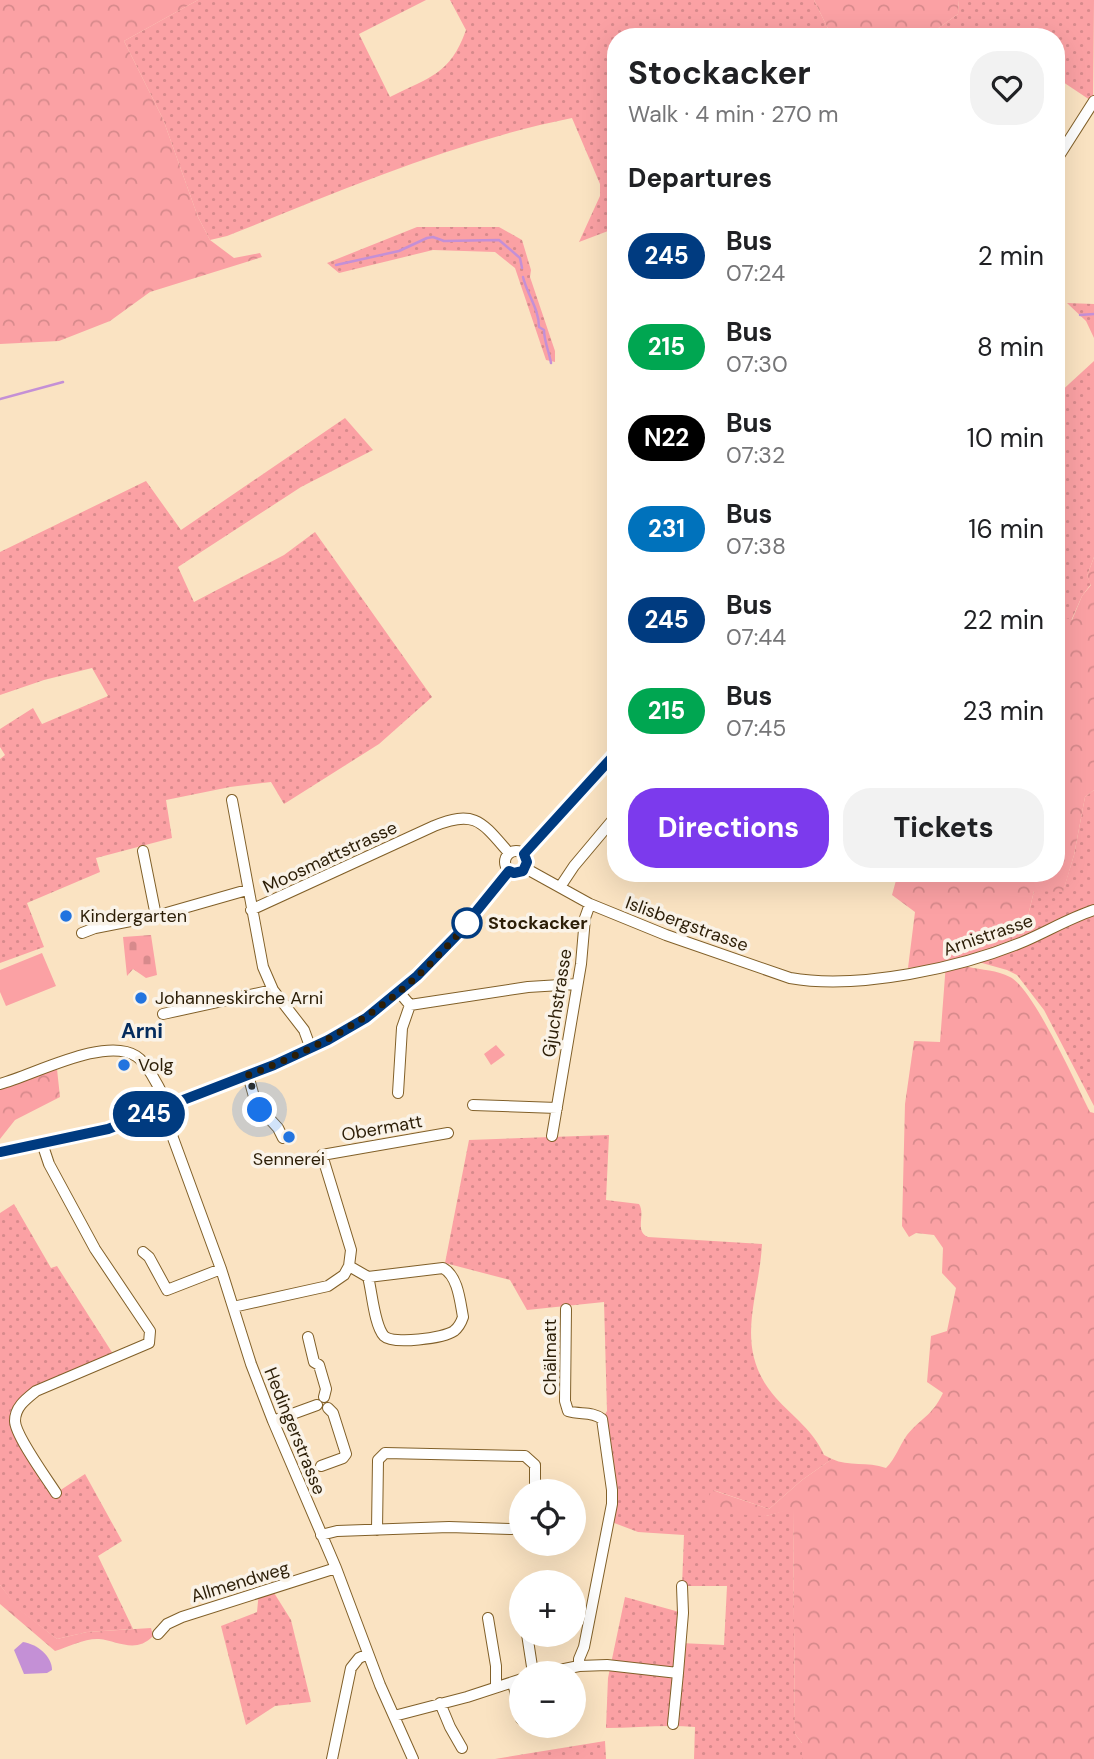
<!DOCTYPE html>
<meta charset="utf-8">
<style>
body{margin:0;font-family:"DM Sans",sans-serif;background:#f2f2f2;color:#202124;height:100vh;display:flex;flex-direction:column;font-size:26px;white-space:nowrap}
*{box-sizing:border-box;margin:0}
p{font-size:23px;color:#757577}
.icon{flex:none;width:38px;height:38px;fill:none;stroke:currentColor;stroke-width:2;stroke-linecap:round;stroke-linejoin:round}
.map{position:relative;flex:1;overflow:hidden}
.side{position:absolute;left:607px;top:28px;width:458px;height:854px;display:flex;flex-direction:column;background:#fff;border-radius:28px;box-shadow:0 7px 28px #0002}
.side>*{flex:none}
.badge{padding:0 14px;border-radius:23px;font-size:24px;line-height:46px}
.buttons{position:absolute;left:509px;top:1479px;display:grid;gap:14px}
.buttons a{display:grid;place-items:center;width:77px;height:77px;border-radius:50%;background:#fff;box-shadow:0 7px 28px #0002;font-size:35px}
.you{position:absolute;width:35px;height:35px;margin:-18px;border:5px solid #fff;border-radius:50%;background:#1a73e8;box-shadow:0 0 0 10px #1a73e833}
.map>.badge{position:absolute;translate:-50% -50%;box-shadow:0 0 0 4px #fff}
h2{padding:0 21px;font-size:26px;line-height:63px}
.round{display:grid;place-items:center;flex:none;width:74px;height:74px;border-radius:28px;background:#f2f2f2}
.head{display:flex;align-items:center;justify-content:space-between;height:119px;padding:0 21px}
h1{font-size:33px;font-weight:700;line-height:52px}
.primary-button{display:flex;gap:14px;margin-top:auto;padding:14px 21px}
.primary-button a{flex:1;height:80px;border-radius:28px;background:#7c3aed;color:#fff;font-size:28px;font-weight:700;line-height:80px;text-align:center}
.primary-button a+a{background:#f2f2f2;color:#202124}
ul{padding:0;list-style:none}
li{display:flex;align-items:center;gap:21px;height:91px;padding:0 21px}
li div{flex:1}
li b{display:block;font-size:26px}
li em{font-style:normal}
li .badge{min-width:77px;font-weight:700;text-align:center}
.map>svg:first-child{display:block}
.grass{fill:url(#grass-dots)}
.forest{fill:url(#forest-crowns)}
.cemetery{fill:url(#cemetery-stones)}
.park{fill:#fba1a4}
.water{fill:#c490d6}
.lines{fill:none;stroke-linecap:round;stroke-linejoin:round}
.stream{stroke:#c490d6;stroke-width:2.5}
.minor-casing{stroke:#816029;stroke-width:12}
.minor{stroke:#fff;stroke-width:10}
.line-casing{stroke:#fff;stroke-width:16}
.line{stroke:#003b80;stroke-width:10}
.walk{stroke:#2c1e07;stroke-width:7;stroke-dasharray:0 12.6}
.poi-dot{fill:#2274df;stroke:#faf3e8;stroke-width:2.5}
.stop-dot{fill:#fff;stroke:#003b80;stroke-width:3.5}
.labels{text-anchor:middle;stroke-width:7;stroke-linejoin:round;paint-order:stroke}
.street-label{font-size:18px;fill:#2c1e07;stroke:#faf3e8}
.poi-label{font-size:18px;fill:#2c1e07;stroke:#faf3e8;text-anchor:start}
.stop-label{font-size:18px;font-weight:bold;fill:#2c1e07;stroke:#faf3e8;text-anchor:start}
.quarter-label{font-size:21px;font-weight:bold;fill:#032b5d;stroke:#faf3e8}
</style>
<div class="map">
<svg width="1094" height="1759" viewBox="0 0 1094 1759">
<defs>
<pattern id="grass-dots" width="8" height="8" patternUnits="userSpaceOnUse" patternTransform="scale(1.75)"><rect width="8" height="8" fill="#fba1a4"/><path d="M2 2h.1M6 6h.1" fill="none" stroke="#d78a8c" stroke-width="1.8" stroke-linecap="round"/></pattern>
<pattern id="forest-crowns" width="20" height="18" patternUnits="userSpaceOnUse" patternTransform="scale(1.75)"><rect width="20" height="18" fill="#fba1a4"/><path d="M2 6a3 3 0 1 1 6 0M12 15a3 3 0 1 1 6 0" fill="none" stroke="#d78a8c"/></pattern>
<pattern id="cemetery-stones" width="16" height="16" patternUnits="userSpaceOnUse" patternTransform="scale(1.75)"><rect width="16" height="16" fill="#fba1a4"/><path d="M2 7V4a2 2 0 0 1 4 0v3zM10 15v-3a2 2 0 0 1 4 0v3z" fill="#d78a8c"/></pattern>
</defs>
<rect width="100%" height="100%" fill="#fae3c2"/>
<path class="grass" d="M198,0h228l-67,34 31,63c39,-20 60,-22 76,-67l-16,-30h364l18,37h-216v191l-37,14 21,-46v-12l-28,-66c-120,24 -232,73 -345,118l-17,4 -12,-23 -35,-98 -39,-78z
M959,0h135l-1,102 -36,-24v-41h-131l32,-23z
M417,227h82l23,13 9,30 -1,7 25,74v11l-9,-2 -31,-92 -20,-16 -62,-2 -94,23 -12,-10z
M1067,303l27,1v34l-8,-17z
M1094,361v196l-7,19 4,8 -9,12 -11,25 -14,-6v-147l3,-6 -3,-67z
M345,418l28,32 -72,37 -123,80 16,35 90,-47 31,-23 117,165 -53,47 -95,60 -13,-22 -41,5 -64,13 6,38 -76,20 4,14 -73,31 17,44 -44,16v-204l5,-4 -5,-8v-18l33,-21 9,16 66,-28 -16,-28 -48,12 -44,15v-143l146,-71 35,49z
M1094,790v120l-108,46 -3,-6 40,-14 11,-45h29l11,-36 11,-58z
M1094,913v193l-50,-96 -27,-35 -10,-5 -32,-9z
M609,1135l-3,65 33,4c7,11 -5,27 9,33l114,7c-3,57 -30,104 14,154 17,19 38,33 48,57l8,4 -30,21 -33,29 -56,-19 53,26 27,-8 2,226 7,9v16h-108l1,-32c-29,-3 -59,1 -89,1l2,-50 17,-81 58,16 -3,30 44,2 3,-59h-45l2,-51 -46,-3 -29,-11 3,-17 -10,-85 5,-8 -3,-109 -77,8 -17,-30 -65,-17 24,-123z
M14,1204l37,64 6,-2 58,91 -79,34 -21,31 41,71 29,-19 37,67 -24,15 35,73 -46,3 -30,7 -39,-30 -18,-24v-372z
M271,1588l20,32 20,82 -36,4 -29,19 -25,-99 36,-14 2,-21z
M605,1741l1,18h-111z"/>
<path class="forest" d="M0,0h198l-74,41 39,78 35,98 12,23 24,18 26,-5 2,4 -112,35 -40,29 -51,20 -59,3z
M814,0h145l-1,14 -32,23h-94z
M1094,557v233l-9,7 -11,58 -11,37 -29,-1 -11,45 -54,19 -1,12c14,3 29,3 42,10 23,11 67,109 80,135l4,1v646h-292v-16l-7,-9 -2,-225 -27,7 -65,-4 11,-22 57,19 33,-29 30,-21c17,8 35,2 54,9 10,-10 13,-22 21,-33 14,-17 25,-19 36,-42l-16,-11 4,-46 16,-5 9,-43 -14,-15 1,-25 -9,-13 -18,-2 -7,4 -7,-11 3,-122 9,-63 26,1 6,-79 -38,5 7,-56 -23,-17 6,-22h159v-258l15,5 10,-24 9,-11 -4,-9z
M57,1069l3,28 -45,23 -15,19v-52z
M0,1585l19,24 38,30 30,-7 64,-4 2,8c-17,18 -35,5 -54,3 -13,-1 -31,8 -44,12l-55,-47z"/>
<path class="cemetery" d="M151,935l6,40 -11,3 -13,-9 -6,7 -4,-39z"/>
<path class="park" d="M42,953l14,33 -50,20 -6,-14v-22z
M496,1045l9,10 -14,10 -7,-11z"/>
<path class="water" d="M23,1642c14,2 29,14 29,28l-5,3 -23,1 -10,-24z"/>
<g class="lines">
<path class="stream" d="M336,265l63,-14 28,-13 6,-1 11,4 55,-1 21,18 2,10
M523,277c4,17 16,32 16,50l5,3c0,11 5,21 7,33
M1080,315l14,-1
M0,399l63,-17"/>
<g class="minor-casing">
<path id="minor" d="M1057,159l37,-58
M232,800l31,167 10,23 31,40 7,19
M505 862a11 11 0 1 1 22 0a11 11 0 1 1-22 0Z
M143,851l13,65 91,-26
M524,854l92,-102
M525,868l65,36 76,31 124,43c68,12 171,-10 235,-37 23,-10 45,-23 69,-31
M560,887l14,-21 42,-50
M251,910l183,-84c41,-17 48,-4 75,27
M82,933l13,-5 61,-12
M399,992l11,13 118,-18 49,-3
M163,1014l110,-24
M248,1075l8,29 22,24 5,10
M0,1084c34,-9 105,-48 136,-28 8,5 12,13 17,21 6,10 11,18 14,30
M398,1093l4,-65 8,-23
M473,1105l84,3
M162,1108l59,161 30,95 22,57 63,147 44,117 33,74
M552,1136l29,-172 4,-46 5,-14
M42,1143l7,21 46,85 55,82 -1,12 -113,48c-10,8 -21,16 -21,30 0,14 32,58 41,72
M0,1152l108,-23 166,-64 54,-25 38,-22 51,-41 40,-42 52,-64
M143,1252l6,5 18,33 54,-21
M349,1266l19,11c4,14 6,48 16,59 9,9 60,2 70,-5 5,-4 7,-8 9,-14 -3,-16 -5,-41 -20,-49l-75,9
M233,1307l95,-21 16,-11 5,-9 2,-16 -29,-95 126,-22
M566,1309l-1,92 3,10c12,4 24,0 34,8l10,71v14l-28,143 -5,12v7
M308,1337l6,25 5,3 7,24 -2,8
M273,1421l44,-16
M321,1466l22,-8 3,-4 -13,-41 -5,-5
M377,1530l1,-70 7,-7 140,3 10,9v26
M321,1535l16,-4 112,-4 62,2 11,-4
M488,1618l8,48v21
M158,1634l9,-10 15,-7 154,-49
M527,1634l6,39
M545,1673l34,-7 28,-1 71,8 5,-60 -1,-27
M513,1682l8,37
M440,1703l10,24 12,21
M394,1716l73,-19 55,-18
M673,1724l5,-51
M332,1759l19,-91 8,-10 9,-4"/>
</g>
<use href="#minor" class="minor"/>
</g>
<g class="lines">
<g class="line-casing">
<path id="line" d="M0,1152l108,-23 166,-64 54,-25 38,-22 51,-42 40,-41 52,-64 5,2 9,-2 4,-9 -3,-8 92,-101"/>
</g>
<use href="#line" class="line"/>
<path class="walk" d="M260,1110l-12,-35c69,-26 130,-59 183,-112 12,-13 26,-26 36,-40"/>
</g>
<g class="poi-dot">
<circle cx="66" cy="916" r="7"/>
<circle cx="141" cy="998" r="7"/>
<circle cx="124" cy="1065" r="7"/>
<circle cx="289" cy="1137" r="7"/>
</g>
<circle class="stop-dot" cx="467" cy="923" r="14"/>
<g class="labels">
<g class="street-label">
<text transform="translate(330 857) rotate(-25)" y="6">Moosmattstrasse</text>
<text transform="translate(687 924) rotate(20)" y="6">Islisbergstrasse</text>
<text transform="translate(988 935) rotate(-19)" y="6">Arnistrasse</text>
<text transform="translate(557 1003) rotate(-81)" y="6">Gjuchstrasse</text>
<text transform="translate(382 1128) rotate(-10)" y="6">Obermatt</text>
<text transform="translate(550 1357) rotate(-90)" y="6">Chälmatt</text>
<text transform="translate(295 1431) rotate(68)" y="6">Hedingerstrasse</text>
<text transform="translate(240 1582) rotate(-17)" y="6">Allmendweg</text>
</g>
<g class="poi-label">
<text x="80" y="922">Kindergarten</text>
<text x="155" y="1004">Johanneskirche Arni</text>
<text x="138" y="1071">Volg</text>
<text x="289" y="1165" text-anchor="middle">Sennerei</text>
</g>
<g class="stop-label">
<text x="488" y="929">Stockacker</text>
</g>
<g class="quarter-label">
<text x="142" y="1038">Arni</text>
</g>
</g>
</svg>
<div class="buttons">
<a><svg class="icon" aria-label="locate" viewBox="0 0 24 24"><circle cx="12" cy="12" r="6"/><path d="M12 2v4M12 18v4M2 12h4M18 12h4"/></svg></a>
<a>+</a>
<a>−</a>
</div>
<div class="you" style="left:260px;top:1110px"></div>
<b class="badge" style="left:149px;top:1114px;background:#003b80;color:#fff">245</b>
<section class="side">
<div class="head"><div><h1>Stockacker</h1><p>Walk · 4 min · 270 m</p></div><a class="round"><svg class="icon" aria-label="heart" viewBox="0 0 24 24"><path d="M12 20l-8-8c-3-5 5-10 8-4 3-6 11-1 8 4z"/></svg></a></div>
<h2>Departures</h2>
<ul>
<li><span class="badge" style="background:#003b80;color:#fff">245</span><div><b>Bus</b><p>07:24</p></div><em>2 min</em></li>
<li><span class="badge" style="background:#00a651;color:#fff">215</span><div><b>Bus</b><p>07:30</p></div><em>8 min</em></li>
<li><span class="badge" style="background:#000;color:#fff">N22</span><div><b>Bus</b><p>07:32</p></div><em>10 min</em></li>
<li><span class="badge" style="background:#0072bc;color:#fff">231</span><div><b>Bus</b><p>07:38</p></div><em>16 min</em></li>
<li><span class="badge" style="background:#003b80;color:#fff">245</span><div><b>Bus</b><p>07:44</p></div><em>22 min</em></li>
<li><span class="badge" style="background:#00a651;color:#fff">215</span><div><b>Bus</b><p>07:45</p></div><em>23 min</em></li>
</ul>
<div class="primary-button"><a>Directions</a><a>Tickets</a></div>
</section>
</div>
